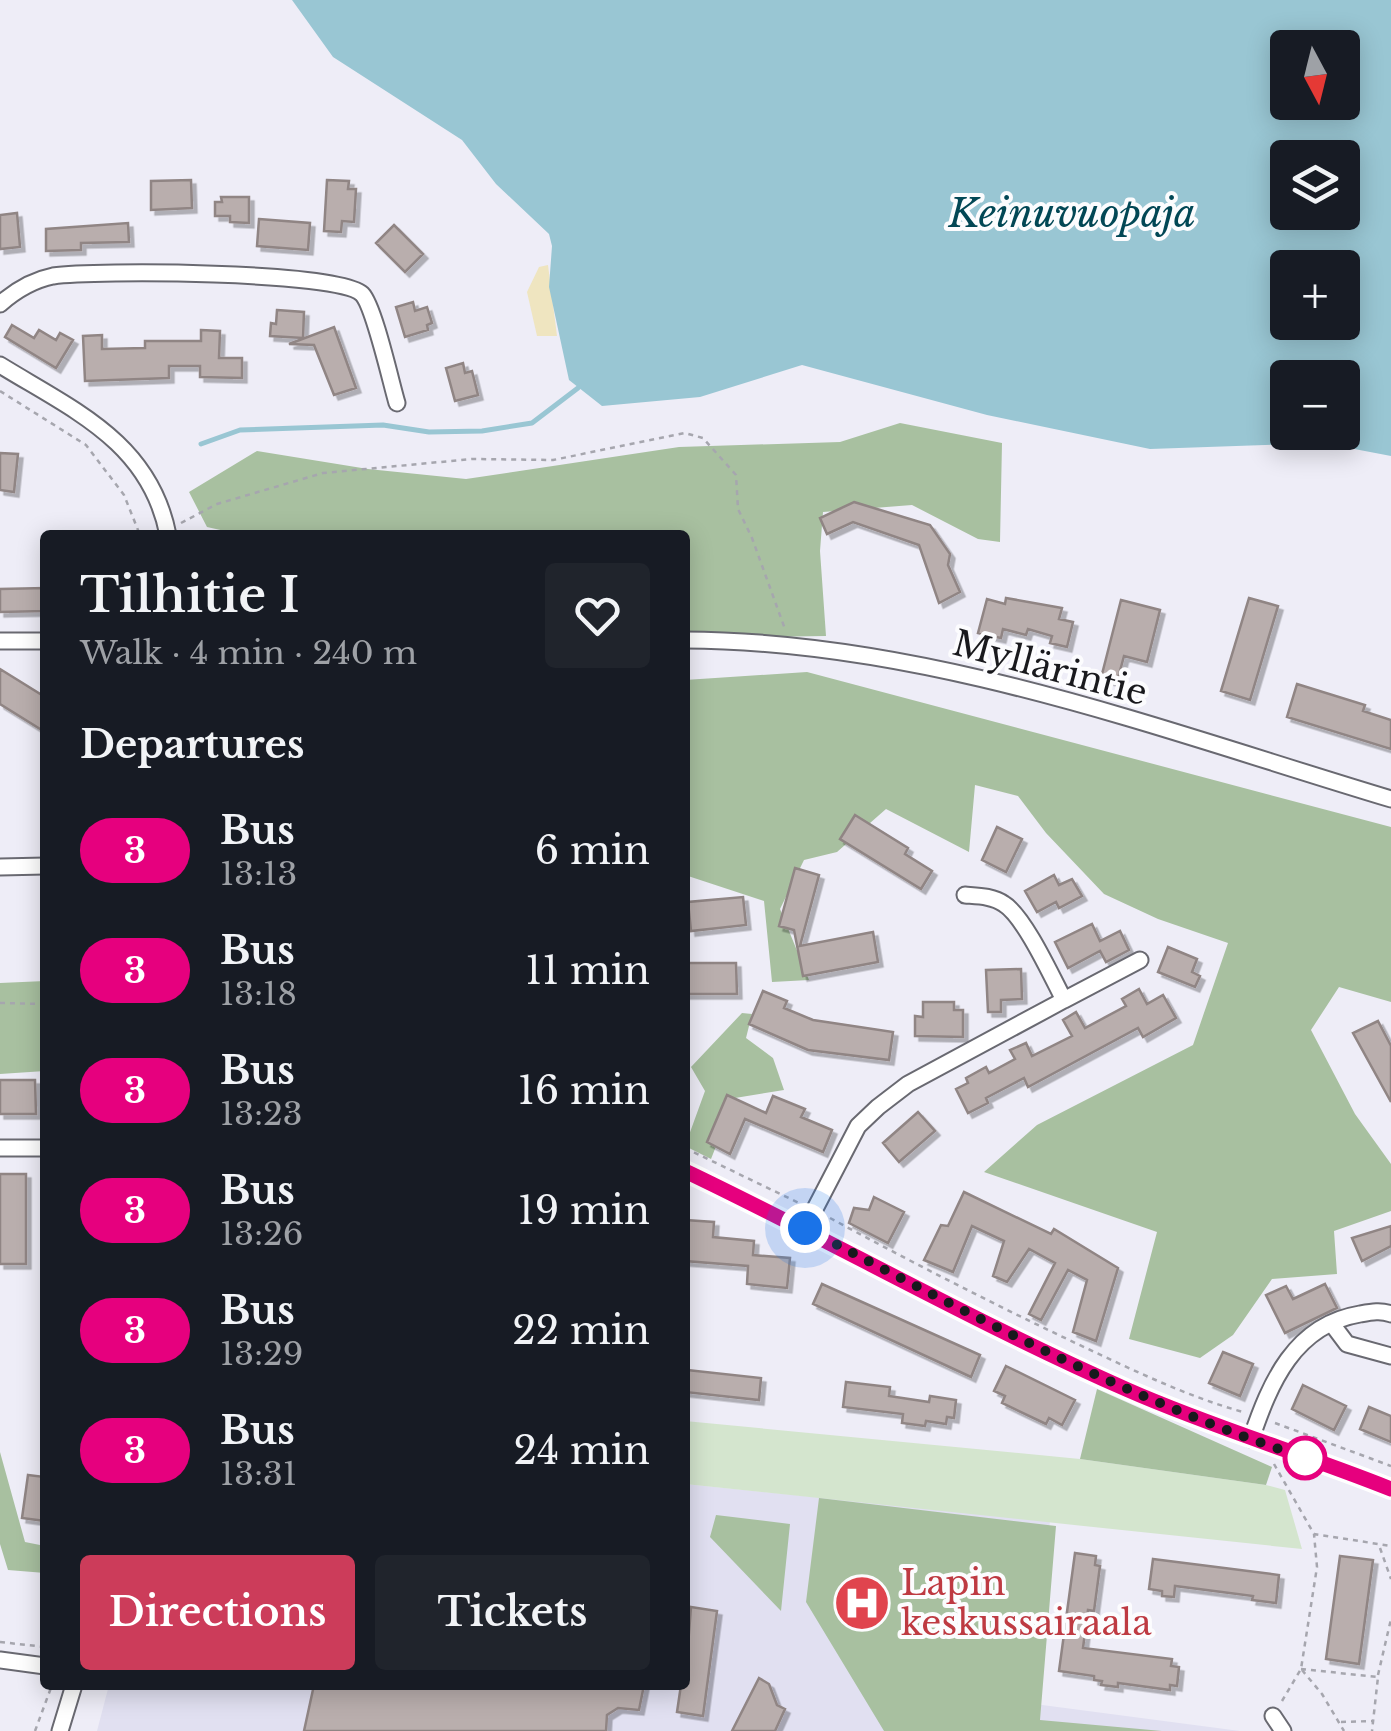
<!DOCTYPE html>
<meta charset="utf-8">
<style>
body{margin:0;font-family:"Libre Baskerville",serif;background:#20242c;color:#f1f3f6;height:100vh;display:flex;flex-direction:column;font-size:38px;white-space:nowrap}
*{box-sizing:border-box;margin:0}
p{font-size:32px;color:#9ea1a6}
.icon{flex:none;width:55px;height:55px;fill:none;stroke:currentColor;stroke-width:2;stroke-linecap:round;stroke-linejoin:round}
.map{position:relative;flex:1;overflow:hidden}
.panel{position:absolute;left:40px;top:530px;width:650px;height:1160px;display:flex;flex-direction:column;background:#171b24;border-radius:10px;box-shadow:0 5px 25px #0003}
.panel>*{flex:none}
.badge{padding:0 20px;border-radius:32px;font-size:35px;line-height:65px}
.needle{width:65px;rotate:173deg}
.tools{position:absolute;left:1270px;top:30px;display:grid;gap:20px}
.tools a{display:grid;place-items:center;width:90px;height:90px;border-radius:10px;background:#171b24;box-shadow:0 5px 25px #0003;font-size:50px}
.you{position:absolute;width:50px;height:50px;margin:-25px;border:8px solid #fff;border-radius:50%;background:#1a73e8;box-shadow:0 0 0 15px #1a73e833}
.map>.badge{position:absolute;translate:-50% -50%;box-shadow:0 0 0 5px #fff}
h2{padding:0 40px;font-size:38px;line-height:90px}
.round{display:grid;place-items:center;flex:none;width:105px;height:105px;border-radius:10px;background:#20242c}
.overview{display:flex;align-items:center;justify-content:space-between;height:170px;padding:0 40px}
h1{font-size:48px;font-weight:600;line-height:75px}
.primary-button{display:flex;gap:20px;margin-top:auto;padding:20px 40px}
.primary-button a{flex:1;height:115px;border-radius:10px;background:#cc3c5a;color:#fff;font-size:40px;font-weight:600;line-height:115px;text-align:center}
.primary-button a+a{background:#20242c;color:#f1f3f6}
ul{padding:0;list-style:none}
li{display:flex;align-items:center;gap:30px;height:120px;padding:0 40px}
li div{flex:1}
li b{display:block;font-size:38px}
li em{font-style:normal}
li .badge{min-width:110px;font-weight:700;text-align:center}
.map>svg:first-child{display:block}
.built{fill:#e1e0f1}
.green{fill:#d4e5ce}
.forest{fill:#a8c0a0}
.sand{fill:#efe5c0}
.water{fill:#99c6d3;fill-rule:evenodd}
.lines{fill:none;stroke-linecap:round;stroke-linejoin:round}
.stream{stroke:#99c6d3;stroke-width:5}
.building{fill:#b9aead;stroke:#908584;stroke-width:2.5;filter:url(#shadow)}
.minor-casing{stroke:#696971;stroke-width:19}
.path{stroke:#a6a6ae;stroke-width:2.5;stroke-dasharray:5 5;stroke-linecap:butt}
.minor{stroke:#fff;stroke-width:15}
.line-casing{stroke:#fff;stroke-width:22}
.line{stroke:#e6007e;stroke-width:15}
.walk{stroke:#19191d;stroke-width:10;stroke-dasharray:0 18}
.stop-dot{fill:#fff;stroke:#e6007e;stroke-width:5}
.labels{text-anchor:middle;stroke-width:8;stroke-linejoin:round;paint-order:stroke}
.street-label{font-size:35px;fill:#19191d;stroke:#fcfcfe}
.health-label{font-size:35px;fill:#be3a42;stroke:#fcfcfe;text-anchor:start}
.water-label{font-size:38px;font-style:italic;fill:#024755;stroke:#fcfcfe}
</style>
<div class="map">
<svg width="1391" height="1731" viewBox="0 0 1391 1731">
<defs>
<filter id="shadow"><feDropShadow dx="4.5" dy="4.5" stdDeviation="0" flood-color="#0004"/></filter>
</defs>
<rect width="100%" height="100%" fill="#eeedf7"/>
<path class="built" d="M685,1484l365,37 -23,182 213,28h-1143l12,-46h576z"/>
<path class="green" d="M685,1421l395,38 186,26 19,5 17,59 -617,-65z"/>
<path class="forest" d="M900,423l102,20 -2,99 -22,-3 -66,-34 -89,7 -3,39 6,85 -141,2v-103h-442l-36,-8 -18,-35 68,-41 111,18 98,10 213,-32 161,-5z
M807,672l584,155v175l-52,-15 -28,43 44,84 36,50v47l-57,20 3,43 -65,5 -39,56 -33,23 -71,-19 28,-107 -173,-60 53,-47 156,-80 35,-102 -70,-24 -54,-25 -58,-61 -28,-37 -43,-11 -6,67 -83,-43 -49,43 -33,8 -24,49 29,71 -37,2 -8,-81 -76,-25 -3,-11v-185z
M45,981v90l-45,3v-91z
M742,1013l10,1 -6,24 27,20 11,32 -49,8 -24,61 -26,-13 20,-55 -14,-24z
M1097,1389l175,78 -6,18 -186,-26z
M0,1452l25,90 20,4v27l-37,-3 -8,-26z
M819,1498l237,28 -16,194 122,11h-278l-78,-129z
M716,1515l74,9 -9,87 -71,-74z"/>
<path class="sand" d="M548,265l9,71h-20l-10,-44 12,-25z"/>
<path class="water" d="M292,0h1099v456l-68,-13 -173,6 -163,-34 -185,-50 -102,32 -98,9 -33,-26 -20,-93 3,-41 -3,-12 -53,-50 -34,-44 -129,-83zM1288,48h54v54h-54zM1288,158h54v54h-54zM1288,268h54v54h-54zM1288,378h54v54h-54z"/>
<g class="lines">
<path class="stream" d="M201,444l39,-14 143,-5 46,7 53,-1 50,-8 46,-35"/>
</g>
<path class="building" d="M191,180l1,28 -41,2v-29z
M327,180l22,1 -1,8h8l-2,33 -12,-1 -1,11 -17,-1z
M221,197h28v26l-19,-1v-6h-15v-14h7z
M17,213l3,34 -20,2v-34z
M259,219l51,4 -2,27 -51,-4z
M128,223l1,19 -48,1v7l-35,1v-22z
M394,225l29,29 -18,18 -29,-29z
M413,302l2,9 12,-4 5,16 -5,2 1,5 -23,7 -9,-30z
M277,310l27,2 -1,26 -33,-2 1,-13 5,1z
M12,325l22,13 5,-8 17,10 4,-7 13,7 -17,28 -51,-31z
M334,327l22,61 -22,7 -20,-50 -25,-1z
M201,330l19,1 -1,27h23v20l-42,-1v-11h-31v12l-84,3 -2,-45 19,-1v14l43,-1v-7h56z
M463,363l2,10 7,-2 6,24 -23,6 -9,-33z
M0,453l18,1 -4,38 -14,-2z
M854,502l76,23 20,29 -2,11 12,27 -21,11 -20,-58 -66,-23 -26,12 -7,-16z
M45,588v23l-45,1v-23z
M1006,598l56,10 -3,11 14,3 -6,25 -17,-4 2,-7 -24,-7 -2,6 -23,-6 -2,9 -23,-5 9,-34 18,5z
M1249,598l29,8 -28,94 -29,-9z
M1121,600l39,10 -13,52 -23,-6 -7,26 -16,-4z
M0,669l45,28v35l-45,-28z
M1297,684l68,21 -2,6 28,9v29l-104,-32z
M855,815l53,33 -3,6 27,17 -11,18 -81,-50z
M997,827l25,12 -16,33 -24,-12z
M795,868l24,7 -19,71 73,-14 5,30 -75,14 -9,-46 -15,-4z
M1054,875l5,10 13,-6 10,17 -23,12 -3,-6 -19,10 -12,-21z
M743,897l3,28 -55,6 -3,-29z
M1092,924l8,17 20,-10 9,19 -23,12 -6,-11 -32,17 -13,-26z
M1168,947l29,12 -5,13 8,4 -5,11 -37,-15z
M685,963h51l1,31h-52z
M1021,969l1,30 -21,1v12h-13l-2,-42z
M1139,989l8,15 16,-9 13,23 -33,19 -5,-9 -110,59 -4,-9 -38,20 2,5 -20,10 -12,-24 12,-6 -2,-5 20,-11 3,6 26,-14 -5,-9 16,-7 6,13 40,-20 -9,-16 13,-8 9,16 41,-22 -4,-7z
M763,991l24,10 -3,7 29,12 80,12 -4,28 -81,-10 -59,-26z
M923,1002h31v8h9v27l-48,-1v-20l8,1z
M1378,1021l13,25v56l-38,-69z
M0,1080h35l1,34h-36z
M727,1095l39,18 7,-17 32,13 -4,8 31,13 -9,22 -78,-33 -15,35 -23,-12z
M918,1112l17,19 -36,31 -16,-19z
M0,1174h26v90h-26z
M964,1192l87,42 3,-5 64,39 -22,73 -23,-9 14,-52 -19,-10 -27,50 -12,-6 26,-51 -26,-14 -22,33 -14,-6 11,-35 -32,-15 -19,46 -29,-12 17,-35 7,1z
M874,1197l30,15 -16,31 -39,-20 5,-15 15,2z
M685,1220l29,2 -1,15 41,4 -1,14 37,3 -3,30 -40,-4 1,-18 -63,-5z
M1391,1226v20l-29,15 -10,-23z
M822,1284l158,71 -9,22 -158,-73z
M1325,1284l12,24 -52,25 -19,-38 20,-9 7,13z
M1223,1352l30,12 -13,32 -31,-13z
M1006,1366l69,34 -13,25 -13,-7 -3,6 -44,-21 3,-7 -11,-5z
M687,1370l74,8 -2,22 -74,-8z
M846,1382l44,5 -1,9 40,6 1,-6 26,4 -2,18 -7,-1 -1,7 -20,-3 -1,5 -23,-3 1,-9 -60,-7z
M1303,1385l43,21 -12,24 -42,-21z
M1369,1407l22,9v26l-31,-13z
M28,1475l17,2v44l-23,-3z
M1075,1553l21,3 -1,9 5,1 -6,45 -6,-1 -5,38 89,11 -1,7 8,1 -2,19 -7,-1v5l-52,-7v4l-17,-2 1,-4 -8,-1v-4l-35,-5z
M1340,1556l33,4 -14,104 -33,-5z
M1153,1559l126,16 -3,28 -24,-3 1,-4 -78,-10 -1,11 -12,-1v-5l-13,-2z
M691,1607l26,4 -14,105 -26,-4 4,-27h4z
M759,1678l10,6 8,21 8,4 -10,22h-43z
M314,1685h330l-5,25 -21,-2 -11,7 -1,16h-302z"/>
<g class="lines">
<g class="minor-casing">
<path id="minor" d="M0,304c15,-13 33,-24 53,-28 41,-6 286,-5 309,18 12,12 29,89 35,109
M0,365c73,45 150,77 168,170
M685,640c243,1 476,90 706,159
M0,641h45
M0,867l45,-1
M1064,1000l76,-40
M0,1148h45
M685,1171c149,71 292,154 443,219 86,38 176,65 263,99
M805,1228l53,-102 20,-19 30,-23 156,-84c-12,-23 -40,-84 -60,-96 -11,-8 -27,-8 -39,-9
M1332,1324l15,20 44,12
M1251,1439c19,-56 43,-114 109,-125 11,-2 21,-4 31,0
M0,1660l45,6
M1273,1716l10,15
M60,1731l14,-46"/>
</g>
<path class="path" d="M0,391l86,54 38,50 16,40
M181,523l36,-19 106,-31 149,-14 81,1 132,-27 18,5 33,37 2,34 14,29 33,91
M0,1003l45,1
M685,1148l116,56
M830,1218c85,46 169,89 256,130 51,24 103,49 157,64
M1275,1423l116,43
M1274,1464l40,70 77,12
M1380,1548l11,31
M0,1642l45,5
M1301,1669l77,8 -6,54
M1302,1670l20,24 22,37
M1378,1675l13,-56
M1282,1701l19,-32 16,-102 -3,-33
M1341,1722l32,-1
M35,1731l17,-46"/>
<use href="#minor" class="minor"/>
</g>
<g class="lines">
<g class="line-casing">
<path id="line" d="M685,1171c149,71 292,153 443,219 86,38 176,64 263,99"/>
</g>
<use href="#line" class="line"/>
<path class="walk" d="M805,1228c165,86 329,175 507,232l-7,-2"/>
</g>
<defs>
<g id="hospital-disc" transform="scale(2.875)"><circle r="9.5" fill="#e0444e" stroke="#fcfcfe"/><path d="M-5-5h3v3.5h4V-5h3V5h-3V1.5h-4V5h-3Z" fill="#fff"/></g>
</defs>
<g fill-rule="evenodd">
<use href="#hospital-disc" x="862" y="1603"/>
</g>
<circle class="stop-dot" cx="1305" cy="1458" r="20"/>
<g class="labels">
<g class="street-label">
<text transform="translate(1050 668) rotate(15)" y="12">Myllärintie</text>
</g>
<g class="health-label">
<text x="901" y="1595">Lapin<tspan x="901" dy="40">keskussairaala</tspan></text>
</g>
<g class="water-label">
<text x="1072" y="227">Keinuvuopaja</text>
</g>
</g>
</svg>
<div class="tools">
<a><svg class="needle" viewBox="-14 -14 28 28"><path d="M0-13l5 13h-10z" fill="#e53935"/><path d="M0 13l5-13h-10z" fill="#9ea1a6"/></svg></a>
<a><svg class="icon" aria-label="layers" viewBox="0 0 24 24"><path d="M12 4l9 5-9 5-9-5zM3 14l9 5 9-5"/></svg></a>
<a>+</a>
<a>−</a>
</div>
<div class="you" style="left:805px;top:1228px"></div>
<section class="panel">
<div class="overview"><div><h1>Tilhitie I</h1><p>Walk · 4 min · 240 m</p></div><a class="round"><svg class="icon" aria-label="heart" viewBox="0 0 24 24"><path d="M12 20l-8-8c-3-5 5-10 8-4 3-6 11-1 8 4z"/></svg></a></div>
<h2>Departures</h2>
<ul>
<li><span class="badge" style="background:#e6007e;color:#fff">3</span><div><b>Bus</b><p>13:13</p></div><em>6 min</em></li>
<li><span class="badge" style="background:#e6007e;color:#fff">3</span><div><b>Bus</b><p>13:18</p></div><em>11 min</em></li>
<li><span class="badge" style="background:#e6007e;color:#fff">3</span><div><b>Bus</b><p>13:23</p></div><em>16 min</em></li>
<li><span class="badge" style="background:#e6007e;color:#fff">3</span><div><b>Bus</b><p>13:26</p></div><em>19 min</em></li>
<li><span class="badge" style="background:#e6007e;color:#fff">3</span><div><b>Bus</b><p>13:29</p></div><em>22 min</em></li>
<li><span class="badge" style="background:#e6007e;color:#fff">3</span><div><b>Bus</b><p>13:31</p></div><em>24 min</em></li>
</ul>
<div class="primary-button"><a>Directions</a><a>Tickets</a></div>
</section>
</div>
